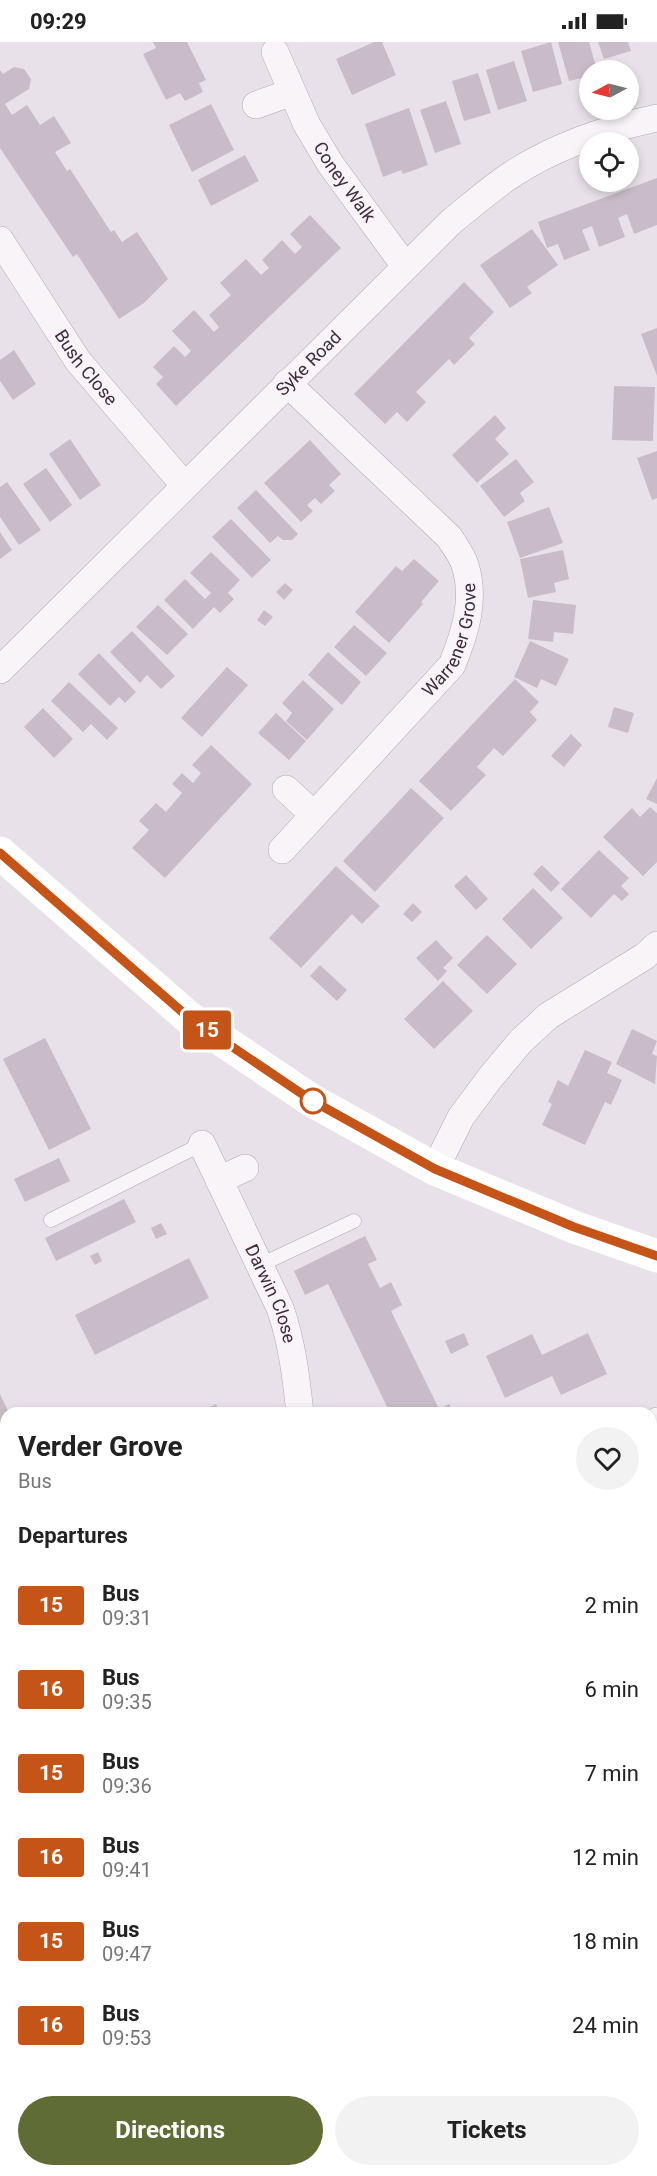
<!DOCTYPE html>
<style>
body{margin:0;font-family:Roboto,sans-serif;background:#f2f2f2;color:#222;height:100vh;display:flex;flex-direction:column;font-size:22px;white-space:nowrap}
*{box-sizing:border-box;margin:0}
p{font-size:20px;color:#767676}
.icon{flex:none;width:33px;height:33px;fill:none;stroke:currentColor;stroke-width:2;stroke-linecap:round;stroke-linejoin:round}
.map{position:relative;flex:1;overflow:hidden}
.drawer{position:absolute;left:0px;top:1365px;width:657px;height:770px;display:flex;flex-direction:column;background:#fff;border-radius:18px 18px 0 0;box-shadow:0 3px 9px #0003}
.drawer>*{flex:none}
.badge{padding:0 12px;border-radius:4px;font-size:21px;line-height:39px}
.needle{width:39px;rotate:263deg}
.buttons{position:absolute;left:579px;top:18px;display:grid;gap:12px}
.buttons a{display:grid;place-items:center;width:60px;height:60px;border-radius:50%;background:#fff;box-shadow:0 3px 9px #0003;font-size:30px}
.map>.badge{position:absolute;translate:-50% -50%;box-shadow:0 0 0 3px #fff}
h2{padding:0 18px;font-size:22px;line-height:54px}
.round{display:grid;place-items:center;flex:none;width:63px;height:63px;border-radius:32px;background:#f2f2f2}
.summary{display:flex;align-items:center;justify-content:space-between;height:102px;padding:0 18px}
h1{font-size:28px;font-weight:700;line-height:45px}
.action{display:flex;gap:12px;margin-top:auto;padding:12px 18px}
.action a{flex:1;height:69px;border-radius:36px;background:#5f6c36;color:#fff;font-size:24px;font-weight:700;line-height:69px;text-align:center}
.action a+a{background:#f2f2f2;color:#222}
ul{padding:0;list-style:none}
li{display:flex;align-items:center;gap:18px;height:84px;padding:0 18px}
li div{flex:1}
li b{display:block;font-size:22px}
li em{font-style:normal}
li .badge{min-width:66px;font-weight:700;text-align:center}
.status{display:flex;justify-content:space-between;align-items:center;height:42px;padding:0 30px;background:#fff;direction:ltr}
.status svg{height:16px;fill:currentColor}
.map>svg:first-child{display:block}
.building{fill:#c9bcc8}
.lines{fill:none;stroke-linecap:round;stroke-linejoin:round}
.lane-casing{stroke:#b3a7b3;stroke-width:15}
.street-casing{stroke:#b3a7b3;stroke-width:28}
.lane{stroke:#f8f4f7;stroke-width:14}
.street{stroke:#f8f4f7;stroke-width:27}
.secondary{stroke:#fff;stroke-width:33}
.line-casing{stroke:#fff;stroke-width:14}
.line{stroke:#c45417;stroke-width:9}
.stop-dot{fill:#fff;stroke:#c45417;stroke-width:3}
.labels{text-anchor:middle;stroke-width:4.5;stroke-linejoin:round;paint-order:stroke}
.street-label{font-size:18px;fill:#402b3f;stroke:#f7f1f7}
</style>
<div class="status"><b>09:29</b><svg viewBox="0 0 49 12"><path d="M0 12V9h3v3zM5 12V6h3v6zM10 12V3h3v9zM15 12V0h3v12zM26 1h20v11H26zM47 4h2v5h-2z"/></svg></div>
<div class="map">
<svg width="657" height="2134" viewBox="0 0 657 2134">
<rect width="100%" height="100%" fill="#e9e1e9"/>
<path class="building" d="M153,0h34l19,38 -7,3 4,9 -18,9 -5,-8 -14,7 -23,-46 13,-6z
M374,0h8l14,33 -44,20 -16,-36z
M551,0l11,42 -29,8 -12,-41z
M558,0h31l8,28h-7v6l-21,5z
M598,0h30l3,9 -27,8z
M514,19l13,40 -29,9 -12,-40z
M14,25l10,2 7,10 -2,10 -24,15 7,11 15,-10 13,20 14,-9 17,27 -16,9 12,19 3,-2 41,63 3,-2 8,12 15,-10 31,47 -24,24 -25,16 -42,-65 -4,3 -73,-109v-78l3,4z
M478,31l13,40 -27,8 -12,-40z
M446,59l15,43 -26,9 -15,-43z
M211,62l23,46 -42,22 -23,-47z
M409,66l19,57 -25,9 -2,-4 -18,7 -18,-53z
M245,113l14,26 -48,25 -13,-26z
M657,136v47l-23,9 -7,-20 -9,4 7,19 -26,10 -7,-21 -10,4 8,20 -26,10 -6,-16 -11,4 -9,-26z
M310,173l31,33 -165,158 -20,-22 7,-7 -10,-10 21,-21 11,11 6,-6 -19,-20 22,-21 20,22 5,-5 -10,-12 22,-20 -11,-12 26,-24 15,16 8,-7 -7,-8 20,-20 13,14 7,-7 -12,-13z
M532,187l26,36 -31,22 5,6 -22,15 -30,-43z
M464,240l30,30 -25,26 6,6 -21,21 -5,-6 -33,33 10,10 -19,20 -10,-10 -12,12 -31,-30z
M657,286v48l-16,-42z
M14,308l22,34 -23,16 -13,-19v-21z
M614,344l41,1 -2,54 -41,-1z
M495,373l11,13 -11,11 14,15 -32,29 -25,-28z
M70,397l31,46 -21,15 -31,-46z
M310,398l31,34 -12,11 6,6 -14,13 -6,-6 -8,7 6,6 -12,11 -37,-39z
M657,409v47l-5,2 -15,-42z
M516,417l18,23 -14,11 5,8 -21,16 -24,-31z
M46,426l26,37 -22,17 -27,-38z
M7,440l34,48 -22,15 -19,-28v-30z
M256,448l42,44 -6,6h-9l-5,-4 -8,7 -33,-35z
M549,465l14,36 -43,15 -13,-36z
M231,477l40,41 -19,18 -40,-41z
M0,490l12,18 -12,9z
M563,508l6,29 -15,4 2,9 -28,6 -8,-39z
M211,510l29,28 -12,13 6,6 -14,14 -6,-6 -21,22 -29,-29 21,-21 20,20 6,-6 -21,-20z
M414,517l25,22 -18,21 2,2 -34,39 -34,-31 41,-46 6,5z
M285,541l8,7 -9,10 -8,-8z
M533,558l43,5 -3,29 -19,-2 -1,10 -25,-3z
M158,563l30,29 -21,21 -31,-28z
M264,568l9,7 -8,9 -8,-6z
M354,583l33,28 -21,23 -32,-29z
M132,589l43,45 -14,13 -14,-14 -7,8 -30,-31z
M530,599l39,18 -13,27 -15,-7 -4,9 -23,-11z
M328,610l33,30 -19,23 -34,-30z
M99,611l37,39 -11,11 -6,-6 -9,9 -32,-32z
M227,625l21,18 -46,52 -21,-19z
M515,637l24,23 -9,10 7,8 -34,36 -9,-8 -9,10 -8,9 9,8 -35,36 -32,-30z
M303,638l31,29 -27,31 -21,-19 6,-8 -10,-10z
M69,640l49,46 -11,12 -16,-16 -8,8 -32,-31z
M614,665l20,6 -6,20 -20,-6z
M43,666l30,31 -19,19 -30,-31z
M276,671l30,28 -17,19 -31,-27z
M571,692l11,11 -18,22 -13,-11z
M211,703l41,39 -87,94 -33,-30 17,-18 -10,-9 17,-18 10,9 16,-19 -10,-9 10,-11 11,10 8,-10 -9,-8z
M657,736v26l-11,-5z
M411,746l33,30 -69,74 -32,-31z
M650,765l7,6v49l-14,14 -40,-39 29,-29 8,9z
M599,808l30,28 -8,8 8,8 -7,7 -8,-7 -23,24 -30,-29z
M542,823l18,18 -9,9 -18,-18z
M336,824l44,40 -18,18 -10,-10 -51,54 -32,-30z
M466,833l22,24 -12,11 -22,-24z
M533,846l30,30 -32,31 -29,-30z
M413,861l9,9 -10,10 -9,-8z
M487,893l30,29 -30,30 -30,-29z
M436,898l17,18 -10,10 4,3 -9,10 -22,-23z
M320,923l27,25 -10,11 -27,-25z
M443,939l30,30 -39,38 -30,-30z
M632,987l25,12 -5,13 5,2 -2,28 -39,-20z
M45,996l46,91 -42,21 -46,-91z
M585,1008l27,12 -5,11 15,7 -11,25 -6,-3 -20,43 -43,-20 10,-21 -4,-2 10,-22 10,6z
M59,1116l11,23 -45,21 -11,-23z
M124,1157l12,23 -80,39 -11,-23z
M161,1181l6,11 -11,5 -5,-11z
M365,1194l12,24 -9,4 12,24 11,-6 11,23 -11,6 48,98 10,-5 5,9h-64l-62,-129 -23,11 -11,-24z
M98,1210l4,9 -7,4 -5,-9z
M189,1216l20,40 -114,57 -20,-40z
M464,1291l5,12 -18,9 -6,-13z
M588,1291l19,41 -46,21 -9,-19 -47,22 -19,-42 46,-22 10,21z
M0,1352l9,19h-3v86l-6,3z
M216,1362l4,9h-23z
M657,1790v51l-6,-13v-35z
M657,1922v50l-6,3v-50z
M537,2128h48l3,6h-51l-2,-4z"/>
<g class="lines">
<g class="lane-casing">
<path id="lane" d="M51,1178l151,-76
M260,1223l94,-44"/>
</g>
<g class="street-casing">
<g id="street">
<path id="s1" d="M275,10l32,73 24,40 74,101"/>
<path d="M256,63l36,-13"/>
<path id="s2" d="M0,198l78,121 107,125"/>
<path id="s3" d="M0,628l452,-449c19,-15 38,-32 59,-46 44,-29 95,-46 146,-57"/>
<path d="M286,747l28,26"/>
<path id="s4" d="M282,808l170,-185c13,-32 24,-65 13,-100 -3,-10 -11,-20 -16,-28l-162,-154"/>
<path id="s5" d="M202,1102l78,164c12,34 16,69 20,105"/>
<path d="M435,1127l26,-52 29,-39 31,-37 27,-25 97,-60 12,-11"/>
<path d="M219,1138l26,-12"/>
<path d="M651,1403l6,-24"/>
<path d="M651,1621l6,16"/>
<path d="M651,2039l6,-2"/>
<path d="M645,2128l3,6"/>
</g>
</g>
<use href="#lane" class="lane"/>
<use href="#street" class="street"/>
<path class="secondary" d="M0,811l188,164 123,83 124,69 139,58 83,29"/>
</g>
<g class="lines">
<g class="line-casing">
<path id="line" d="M0,811l188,164 123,83 124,69 139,58 83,29"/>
</g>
<use href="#line" class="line"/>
</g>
<circle class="stop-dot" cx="313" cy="1059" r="12"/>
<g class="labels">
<g class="street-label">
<text dy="6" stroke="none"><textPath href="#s1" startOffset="148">Coney Walk</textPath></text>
<text dy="6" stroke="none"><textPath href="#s3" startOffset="435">Syke Road</textPath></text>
<text dy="6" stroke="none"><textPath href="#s2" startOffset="154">Bush Close</textPath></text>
<text dy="6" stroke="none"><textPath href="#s4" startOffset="274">Warrener Grove</textPath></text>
<text dy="6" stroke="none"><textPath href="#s5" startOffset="165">Darwin Close</textPath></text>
</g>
</g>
</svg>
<div class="buttons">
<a><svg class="needle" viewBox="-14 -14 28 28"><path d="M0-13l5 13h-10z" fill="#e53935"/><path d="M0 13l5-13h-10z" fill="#767676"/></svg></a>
<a><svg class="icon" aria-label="locate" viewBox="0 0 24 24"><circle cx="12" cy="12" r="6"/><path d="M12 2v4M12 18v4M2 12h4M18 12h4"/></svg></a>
</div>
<b class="badge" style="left:207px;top:988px;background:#c45417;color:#fff">15</b>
<section class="drawer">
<div class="summary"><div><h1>Verder Grove</h1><p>Bus</p></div><a class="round"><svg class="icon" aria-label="heart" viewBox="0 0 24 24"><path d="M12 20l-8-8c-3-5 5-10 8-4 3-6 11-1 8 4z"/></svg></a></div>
<h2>Departures</h2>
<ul>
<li><span class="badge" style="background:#c45417;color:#fff">15</span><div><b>Bus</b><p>09:31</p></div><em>2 min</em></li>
<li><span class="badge" style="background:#c45417;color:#fff">16</span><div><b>Bus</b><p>09:35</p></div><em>6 min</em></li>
<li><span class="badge" style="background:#c45417;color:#fff">15</span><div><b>Bus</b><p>09:36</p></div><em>7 min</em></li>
<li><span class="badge" style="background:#c45417;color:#fff">16</span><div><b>Bus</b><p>09:41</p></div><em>12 min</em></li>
<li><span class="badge" style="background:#c45417;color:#fff">15</span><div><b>Bus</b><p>09:47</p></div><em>18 min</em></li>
<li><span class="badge" style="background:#c45417;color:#fff">16</span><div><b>Bus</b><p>09:53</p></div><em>24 min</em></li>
</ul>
<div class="action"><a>Directions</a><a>Tickets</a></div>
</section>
</div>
